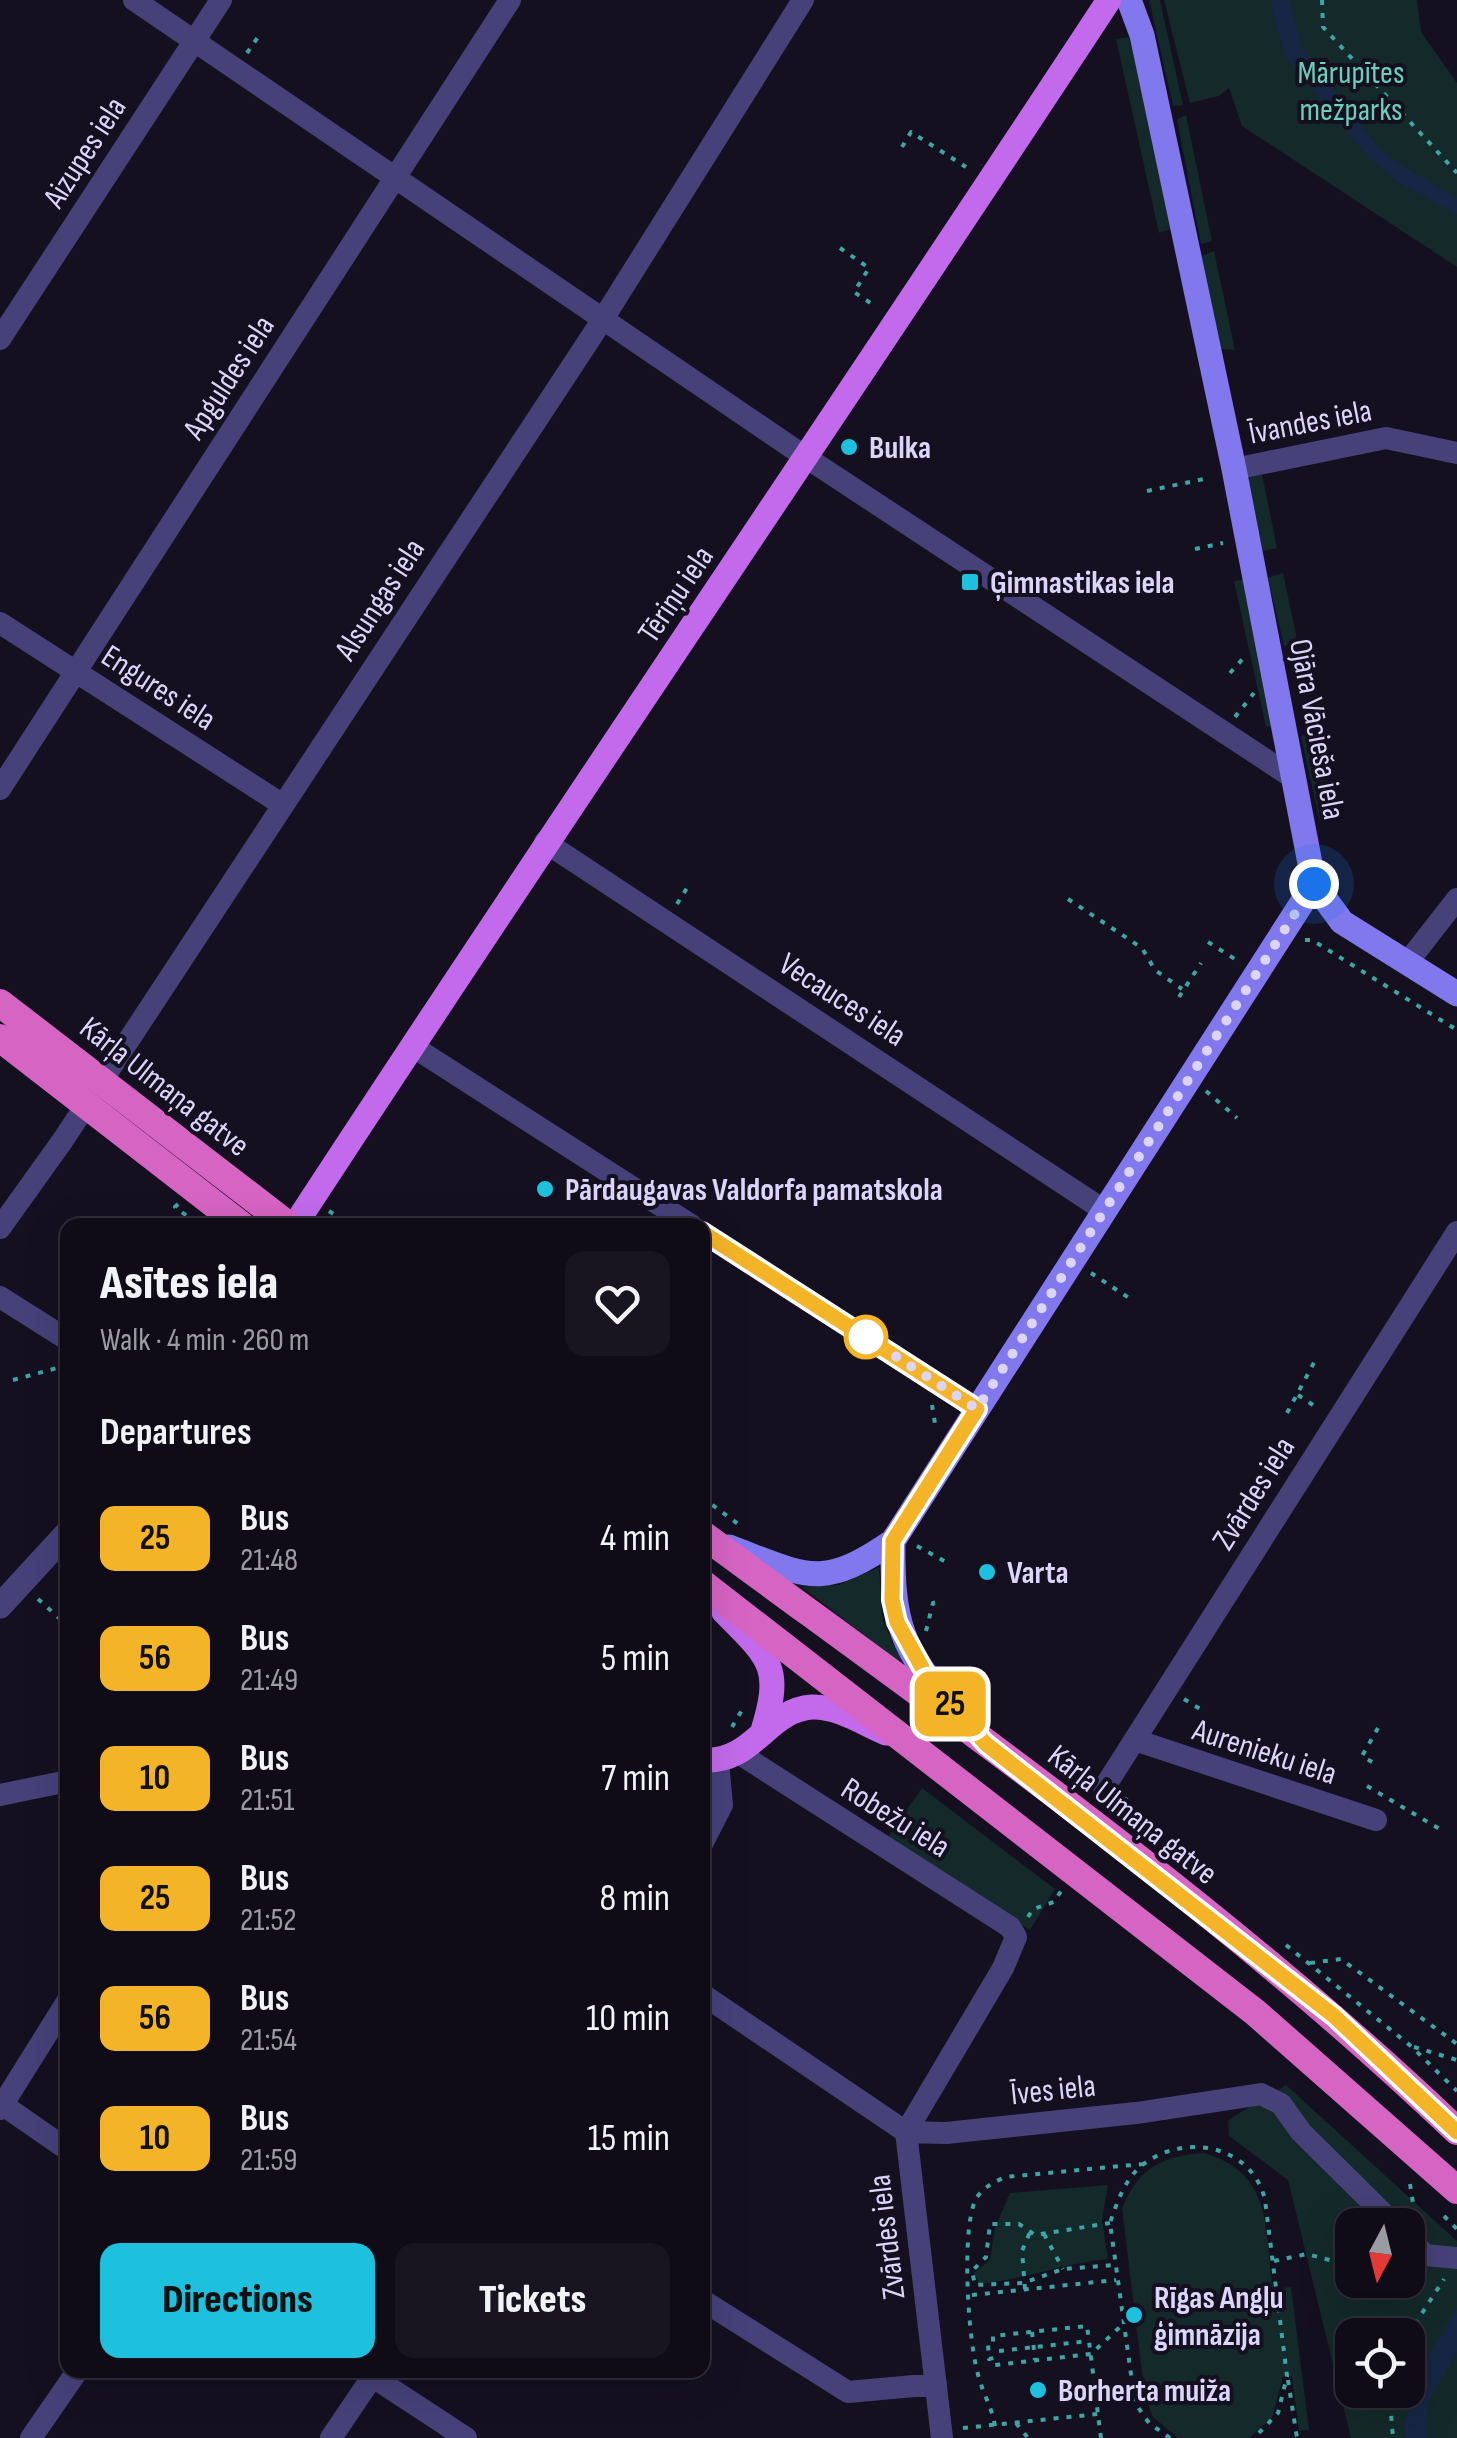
<!DOCTYPE html>
<meta charset="utf-8">
<style>
body{margin:0;font-family:"Sofia Sans Condensed",sans-serif;background:#181521;color:#f1f3f6;height:100vh;display:flex;flex-direction:column;font-size:38px;white-space:nowrap}
*{box-sizing:border-box;margin:0}
p{font-size:32px;color:#9b9ba2}
.icon{flex:none;width:55px;height:55px;fill:none;stroke:currentColor;stroke-width:2;stroke-linecap:round;stroke-linejoin:round}
.map{position:relative;flex:1;overflow:hidden}
.side{position:absolute;left:60px;top:1218px;width:650px;height:1160px;display:flex;flex-direction:column;background:#0f0c18;border-radius:20px;box-shadow:0 10px 40px #0002,0 0 0 2px #2f2c37}
.side>*{flex:none}
.badge{padding:0 20px;border-radius:15px;font-size:35px;line-height:65px}
.needle{width:65px;rotate:187deg}
.controls{position:absolute;left:1335px;top:2208px;display:grid;gap:20px}
.controls a{display:grid;place-items:center;width:90px;height:90px;border-radius:20px;background:#0f0c18;box-shadow:0 10px 40px #0002,0 0 0 2px #2f2c37;font-size:50px}
.you{position:absolute;width:50px;height:50px;margin:-25px;border:8px solid #fff;border-radius:50%;background:#1a73e8;box-shadow:0 0 0 15px #1a73e833}
.map>.badge{position:absolute;translate:-50% -50%;box-shadow:0 0 0 5px #fff}
h2{padding:0 40px;font-size:38px;line-height:90px}
.round{display:grid;place-items:center;flex:none;width:105px;height:105px;border-radius:20px;background:#181521}
.overview{display:flex;align-items:center;justify-content:space-between;height:170px;padding:0 40px}
h1{font-size:48px;font-weight:800;line-height:75px}
.button{display:flex;gap:20px;margin-top:auto;padding:20px 40px}
.button a{flex:1;height:115px;border-radius:20px;background:#1dc0dd;color:#111;font-size:40px;font-weight:800;line-height:115px;text-align:center}
.button a+a{background:#181521;color:#f1f3f6}
ul{padding:0;list-style:none}
li{display:flex;align-items:center;gap:30px;height:120px;padding:0 40px}
li div{flex:1}
li b{display:block;font-size:38px}
li em{font-style:normal}
li .badge{min-width:110px;font-weight:700;text-align:center}
.map>svg:first-child{display:block}
.green{fill:#142929;fill-rule:evenodd}
.water{fill:#162644}
.lines{fill:none;stroke-linecap:round;stroke-linejoin:round}
.path{stroke:#3ea5a4;stroke-width:4;stroke-dasharray:5 8;stroke-linecap:butt}
.minor{stroke:#464179;stroke-width:22}
.tertiary{stroke:#464179;stroke-width:25}
.secondary{stroke:#8178ed;stroke-width:25}
.primary{stroke:#c26aeb;stroke-width:25}
.trunk{stroke:#d664c3;stroke-width:28}
.trunk-bridge{stroke:#d664c3;stroke-width:28}
.line-casing{stroke:#fff;stroke-width:22}
.line{stroke:#f4b427;stroke-width:15}
.walk{stroke:#dbd5f9;stroke-width:10;stroke-dasharray:0 18}
.poi-dot{fill:#1dc0dd;stroke:#141020;stroke-width:4}
.stop-dot{fill:#fff;stroke:#f4b427;stroke-width:5}
.labels{text-anchor:middle;stroke-width:8;stroke-linejoin:round;paint-order:stroke}
.park-label{font-size:32px;fill:#6ad0bc;stroke:#141020}
.street-label{font-size:32px;fill:#dbd5f9;stroke:#141020}
.poi-label{font-size:32px;font-weight:bold;fill:#dbd5f9;stroke:#141020;text-anchor:start}
</style>
<div class="map">
<svg width="1457" height="2438" viewBox="0 0 1457 2438">
<rect width="100%" height="100%" fill="#141020"/>
<path class="green" d="M1149,0h11l23,105 -10,1z
M1164,0h253l4,32 36,51v184l-215,-141 -13,-38 -10,8 -29,7z
M1129,37l45,191 -15,5 -43,-194z
M1186,115l26,126 -11,3 -24,-125z
M1214,251l21,99 -15,-1 -19,-93z
M1261,469l16,79 -14,3 -15,-72z
M1283,573l15,71 -14,2 -16,-68z
M1246,579l32,145 -12,3 -32,-146z
M1316,731l20,87 -16,4 -19,-86z
M879,1567l4,54 20,44 -101,-78 37,-2z
M922,1788l133,101 -25,41 -147,-86z
M1286,2085l171,156v197h-106l-63,-258 -59,-44 -1,-16zM1352,2225h56v55h-56zM1352,2335h56v55h-56z
M1204,2153c69,20 60,75 69,136l18,-2 18,143 -10,1 -7,-55 -9,1 -11,41 -23,20h-71l-25,-21 -8,-20 -23,-189c17,-40 39,-52 82,-55z
M1108,2185l-6,35 6,39c-45,5 -84,20 -129,25l-5,-11 16,-13 5,-32 15,-35z"/>
<path class="water" d="M1270,0h20l12,49 81,104 74,46v16l-60,-33 -29,-25 -83,-100z
M1457,2309v43l-30,52 1,34h-22c-3,-52 25,-86 51,-129z"/>
<g class="lines">
<path class="path" d="M1322,0l1,27 134,146
M247,53l13,-19
M902,147l9,-15 55,35
M840,248l29,20 -15,24 21,14
M1147,491l62,-13
M1195,549l28,-6
M1230,673l17,-19
M1235,717l19,-24
M1068,899l74,49 13,22 27,19
M677,904l13,-21
M1305,940h7l145,90
M1208,942l30,19
M1179,997l22,-34
M1206,1091l31,27
M178,1204l-3,3 24,18
M329,1211l21,14
M1091,1273l38,25
M13,1380l55,-15
M1298,1395l21,14
M932,1405l4,25
M1287,1413l30,-56
M702,1497l40,30
M917,1546l31,17
M38,1599l30,27
M926,1631l7,-28 5,-1
M65,1644h3
M1184,1699l21,13
M732,1727l13,-22
M1378,1728l-16,28 17,10
M1367,1786l76,45
M1123,1798l12,5
M1028,1917l5,-8 21,-7 7,-11
M1286,1945l126,102 45,44
M1310,1963l31,-4 116,85
M1414,2047l43,13
M1410,2184l5,32
M1444,2216l13,13
M1110,2223l-75,12 -16,-11h-29l-4,33 -14,14 3,14 48,-2 40,-14 51,-4
M1044,2234l19,35
M1274,2261l33,-7 45,12
M1025,2289l-3,-38 8,-19
M972,2295l144,-15
M1032,2332l3,28
M1408,2335l36,-56
M999,2351l90,-10
M1288,2380l9,58
M1389,2390l4,48
M1016,2423l12,15
M995,2426c-3,-18 -10,-28 -15,-45 -12,-33 -19,-148 -5,-180 6,-13 18,-18 30,-24l138,-13
M963,2428l135,-14
M1101,2438c-5,-37 -9,-75 -14,-112l-94,10v8l-5,1 1,14 5,-1 1,7 96,-11 30,-28
M1170,2438l-21,-15 -14,-20 -25,-180c7,-21 16,-47 35,-60 43,-31 108,-16 120,37l22,176 -9,37 -24,25"/>
<path class="minor" d="M134,0l673,458 488,321
M0,339l221,-339
M1234,469l152,-31 71,15
M0,623l283,182
M0,789l510,-789
M545,842l560,369
M1407,963l50,-64
M412,1046l279,179
M0,1228l63,-88 540,-821 200,-319
M702,1232l275,177
M0,1297l68,43
M1135,1740l241,80
M740,1754l270,173 6,10 -13,31 -97,164 36,306
M1104,1788l353,-556
M0,1795l68,-14
M702,1844l20,-39 -4,-43
M702,1994l204,138 40,1 190,-20 125,-19 20,10 20,28 94,93
M3,2105l65,45
M0,2109l68,-109
M1408,2237l17,18 32,3
M702,2300l146,92 88,-8
M373,2377l93,61
M31,2438l47,-68
M331,2438l46,-68"/>
<path class="tertiary" d="M0,1606l68,-74"/>
<path class="secondary" d="M1314,884l28,38 115,72
M893,1541c-1,80 7,109 63,169
M729,1547c77,29 92,44 164,-6l421,-657 -80,-415 -92,-434 -13,-35"/>
<path class="primary" d="M295,1225c268,-411 545,-815 814,-1225
M724,1612c47,47 59,55 38,122
M702,1760c52,4 64,-50 110,-53 25,-1 51,16 74,26"/>
<path class="trunk" d="M702,1534c258,190 524,376 755,597
M702,1583l554,430 201,177"/>
<path class="trunk-bridge" d="M0,1003l288,222
M0,1038l241,187"/>
</g>
<g class="lines">
<g class="line-casing">
<path id="line" d="M702,1232l275,177 -84,132 -1,59 5,22 33,60 56,62 348,272 123,116"/>
</g>
<use href="#line" class="line"/>
<path class="walk" d="M866,1337l111,72 337,-525"/>
</g>
<g class="poi-dot">
<circle cx="849" cy="447" r="10"/>
<rect x="960" y="572" width="20" height="20" rx="5"/>
<circle cx="545" cy="1189" r="10"/>
<circle cx="987" cy="1572" r="10"/>
<circle cx="1134" cy="2315" r="10"/>
<circle cx="1038" cy="2390" r="10"/>
</g>
<circle class="stop-dot" cx="866" cy="1337" r="20"/>
<g class="labels">
<g class="park-label">
<text x="1351" y="83">Mārupītes<tspan x="1351" dy="37">mežparks</tspan></text>
</g>
<g class="street-label">
<text transform="translate(84 152) rotate(-57)" y="11">Aizupes iela</text>
<text transform="translate(228 377) rotate(-57)" y="11">Apguldes iela</text>
<text transform="translate(1310 421) rotate(-11)" y="11">Īvandes iela</text>
<text transform="translate(675 594) rotate(-56)" y="11">Tēriņu iela</text>
<text transform="translate(379 599) rotate(-57)" y="11">Alsungas iela</text>
<text transform="translate(159 687) rotate(33)" y="11">Engures iela</text>
<text transform="translate(1318 729) rotate(79)" y="11">Ojāra Vācieša iela</text>
<text transform="translate(843 999) rotate(33)" y="11">Vecauces iela</text>
<text transform="translate(165 1086) rotate(38)" y="11">Kārļa Ulmaņa gatve</text>
<text transform="translate(1253 1493) rotate(-58)" y="11">Zvārdes iela</text>
<text transform="translate(1265 1751) rotate(18)" y="11">Aurenieku iela</text>
<text transform="translate(1133 1814) rotate(38)" y="11">Kārļa Ulmaņa gatve</text>
<text transform="translate(896 1817) rotate(32)" y="11">Robežu iela</text>
<text transform="translate(1053 2089) rotate(-6)" y="11">Īves iela</text>
<text transform="translate(886 2237) rotate(-97)" y="11">Zvārdes iela</text>
</g>
<g class="poi-label">
<text x="869" y="458">Bulka</text>
<text x="990" y="593">Ģimnastikas iela</text>
<text x="565" y="1200">Pārdaugavas Valdorfa pamatskola</text>
<text x="1007" y="1583">Varta</text>
<text x="1154" y="2308">Rīgas Angļu<tspan x="1154" dy="37">ģimnāzija</tspan></text>
<text x="1058" y="2401">Borherta muiža</text>
</g>
</g>
</svg>
<div class="controls">
<a><svg class="needle" viewBox="-14 -14 28 28"><path d="M0-13l5 13h-10z" fill="#e53935"/><path d="M0 13l5-13h-10z" fill="#9b9ba2"/></svg></a>
<a><svg class="icon" aria-label="locate" viewBox="0 0 24 24"><circle cx="12" cy="12" r="6"/><path d="M12 2v4M12 18v4M2 12h4M18 12h4"/></svg></a>
</div>
<div class="you" style="left:1314px;top:884px"></div>
<b class="badge" style="left:950px;top:1704px;background:#f4b427;color:#111">25</b>
<section class="side">
<div class="overview"><div><h1>Asītes iela</h1><p>Walk · 4 min · 260 m</p></div><a class="round"><svg class="icon" aria-label="heart" viewBox="0 0 24 24"><path d="M12 20l-8-8c-3-5 5-10 8-4 3-6 11-1 8 4z"/></svg></a></div>
<h2>Departures</h2>
<ul>
<li><span class="badge" style="background:#f4b427;color:#111">25</span><div><b>Bus</b><p>21:48</p></div><em>4 min</em></li>
<li><span class="badge" style="background:#f4b427;color:#111">56</span><div><b>Bus</b><p>21:49</p></div><em>5 min</em></li>
<li><span class="badge" style="background:#f4b427;color:#111">10</span><div><b>Bus</b><p>21:51</p></div><em>7 min</em></li>
<li><span class="badge" style="background:#f4b427;color:#111">25</span><div><b>Bus</b><p>21:52</p></div><em>8 min</em></li>
<li><span class="badge" style="background:#f4b427;color:#111">56</span><div><b>Bus</b><p>21:54</p></div><em>10 min</em></li>
<li><span class="badge" style="background:#f4b427;color:#111">10</span><div><b>Bus</b><p>21:59</p></div><em>15 min</em></li>
</ul>
<div class="button"><a>Directions</a><a>Tickets</a></div>
</section>
</div>
